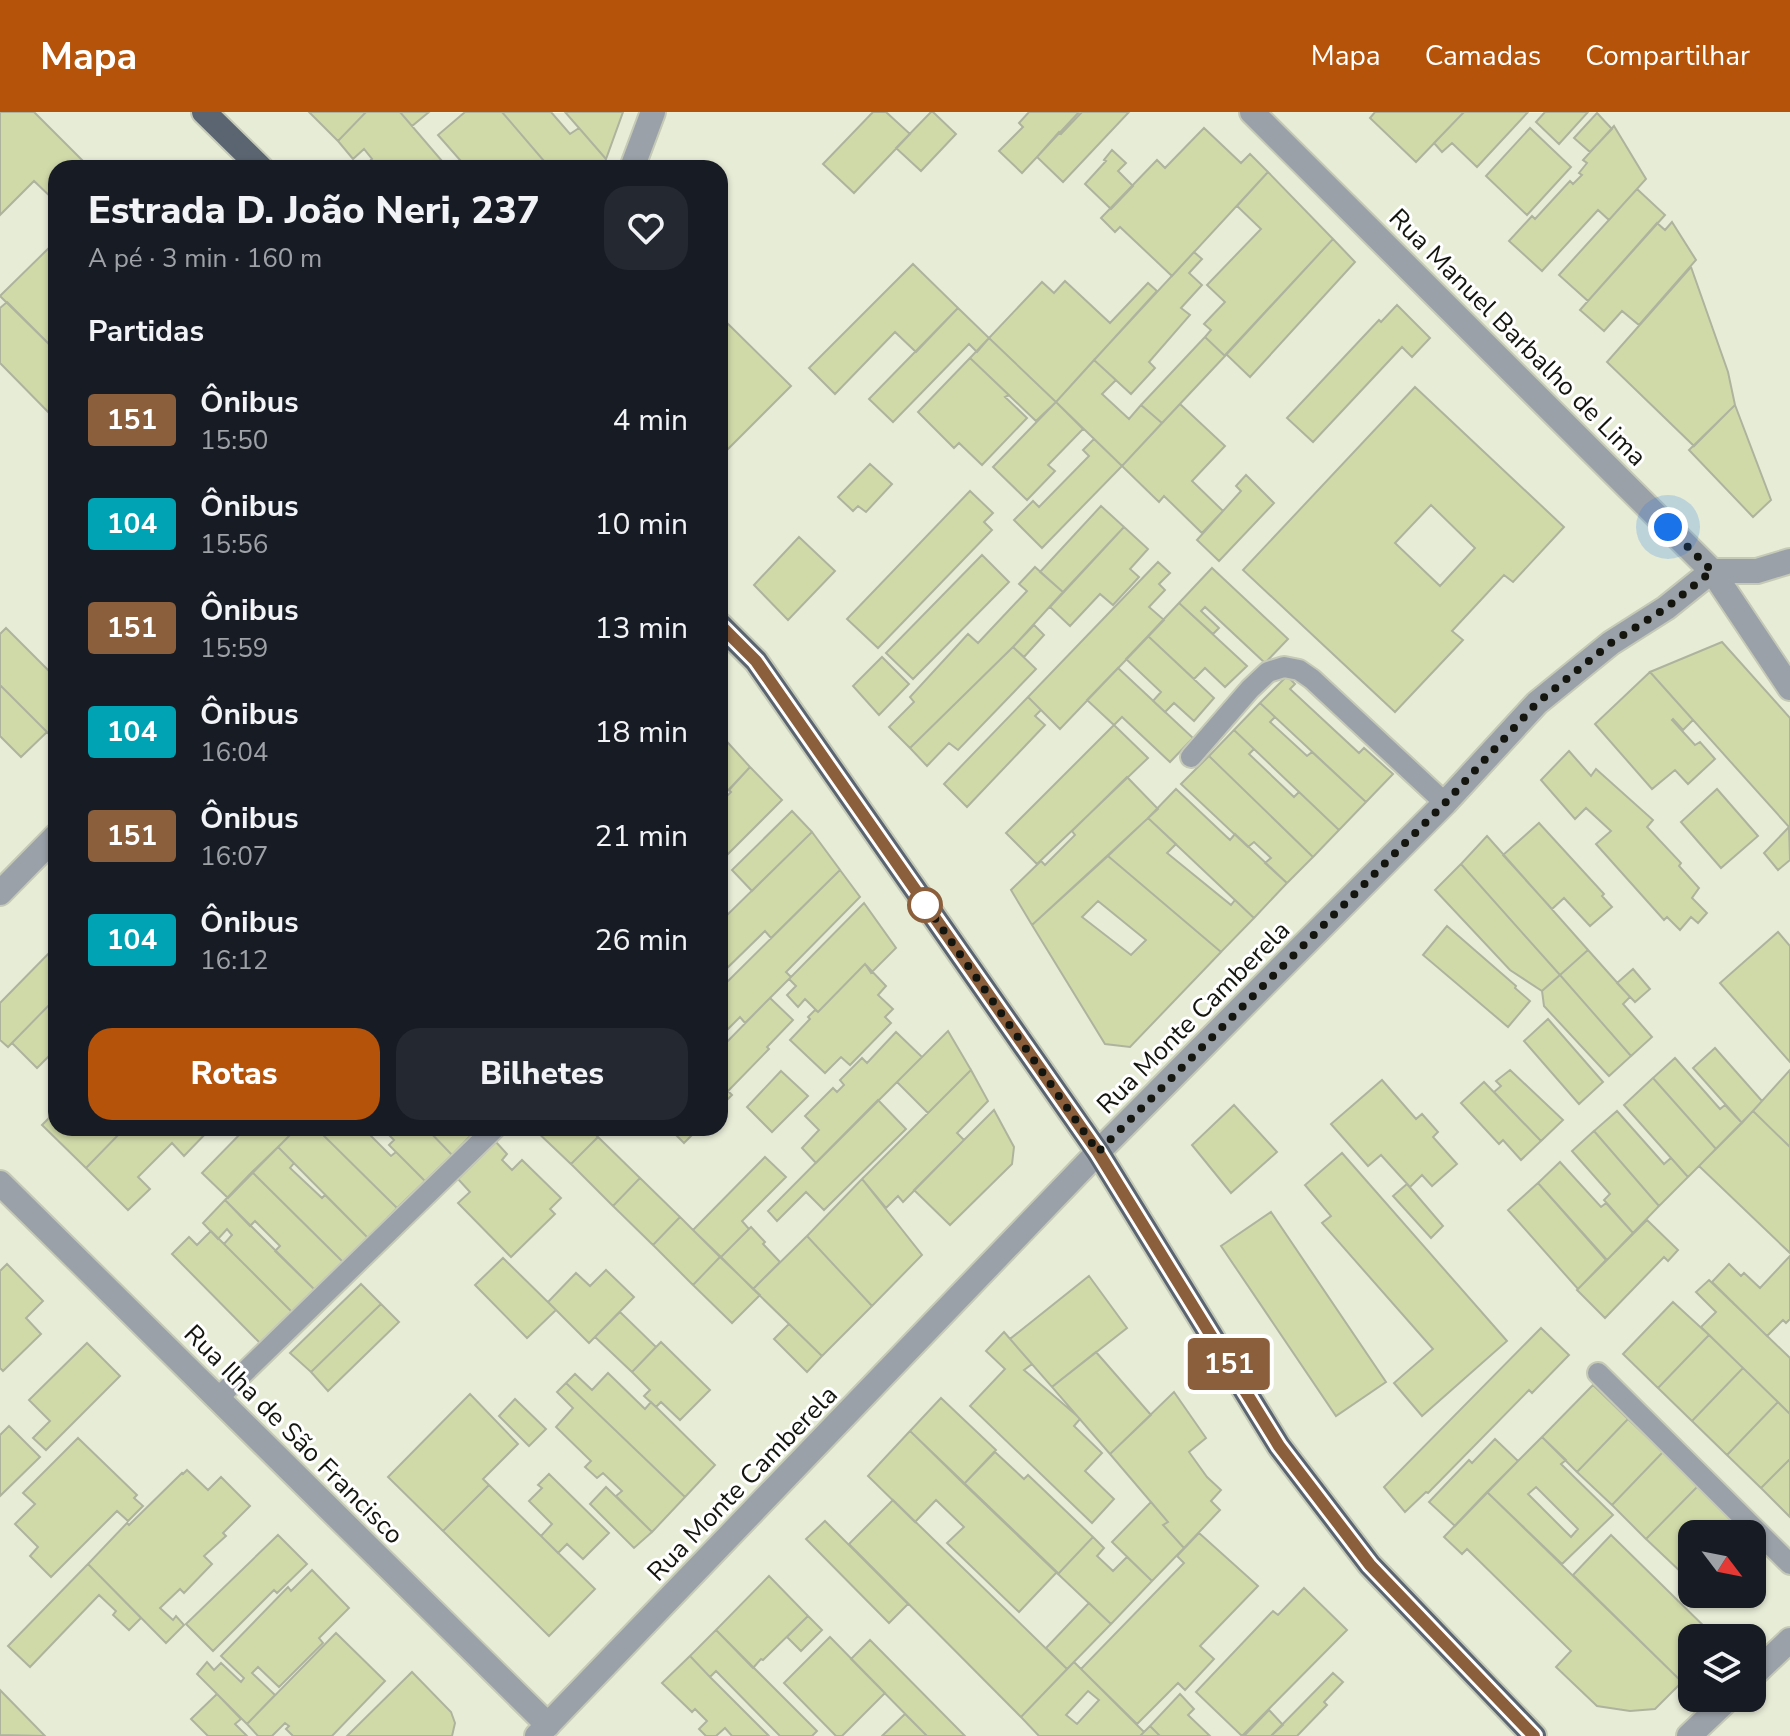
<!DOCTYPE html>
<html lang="pt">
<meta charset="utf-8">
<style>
body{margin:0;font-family:"Nunito Sans",sans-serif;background:#242831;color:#f1f3f6;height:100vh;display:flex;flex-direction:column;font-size:30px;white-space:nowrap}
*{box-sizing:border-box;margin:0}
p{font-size:26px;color:#9ea1a6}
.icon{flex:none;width:44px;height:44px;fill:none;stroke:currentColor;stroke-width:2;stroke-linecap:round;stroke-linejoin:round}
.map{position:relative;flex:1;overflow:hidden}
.side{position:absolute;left:48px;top:48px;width:680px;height:976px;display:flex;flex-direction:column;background:#171b24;border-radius:24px;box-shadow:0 2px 6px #0004}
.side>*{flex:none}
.badge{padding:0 16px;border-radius:6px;font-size:28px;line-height:52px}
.needle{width:52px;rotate:122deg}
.controls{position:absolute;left:1678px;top:1408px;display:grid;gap:16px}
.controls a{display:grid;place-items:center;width:88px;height:88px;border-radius:16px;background:#171b24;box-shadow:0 2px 6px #0004;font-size:40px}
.you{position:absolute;width:40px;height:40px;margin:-20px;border:6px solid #fff;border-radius:50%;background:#1a73e8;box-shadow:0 0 0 12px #1a73e833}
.map>.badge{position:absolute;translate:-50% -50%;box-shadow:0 0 0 4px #fff}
h2{padding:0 40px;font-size:30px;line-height:72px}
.round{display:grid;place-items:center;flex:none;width:84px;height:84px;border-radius:24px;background:#242831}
.headline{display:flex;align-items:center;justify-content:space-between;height:136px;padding:0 40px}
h1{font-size:38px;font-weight:800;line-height:60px}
.cta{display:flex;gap:16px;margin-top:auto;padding:16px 40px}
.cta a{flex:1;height:92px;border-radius:24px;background:#b45309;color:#fff;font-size:32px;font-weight:800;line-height:92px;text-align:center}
.cta a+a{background:#242831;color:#f1f3f6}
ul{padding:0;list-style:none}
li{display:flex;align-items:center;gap:24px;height:104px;padding:0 40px}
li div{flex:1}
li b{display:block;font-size:30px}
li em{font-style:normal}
li .badge{min-width:88px;font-weight:700;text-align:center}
header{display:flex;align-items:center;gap:48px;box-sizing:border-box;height:112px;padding:0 40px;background:#b45309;color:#fff}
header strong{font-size:38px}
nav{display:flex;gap:44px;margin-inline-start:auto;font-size:28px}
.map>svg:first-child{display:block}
.building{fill:#d0daa9;stroke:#aeb39e;stroke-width:2;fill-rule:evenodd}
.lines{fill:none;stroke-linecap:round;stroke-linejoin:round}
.lane-casing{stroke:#c5cab7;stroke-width:24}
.street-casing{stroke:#c5cab7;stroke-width:28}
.primary-casing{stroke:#c5cab7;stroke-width:28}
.lane{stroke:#9ba1a8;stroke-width:20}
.street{stroke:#9ba1a8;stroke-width:24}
.primary{stroke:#5b6572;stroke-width:24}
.line-casing{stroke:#fff;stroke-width:18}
.line{stroke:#8b5e3c;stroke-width:12}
.walk{stroke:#14150e;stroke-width:8;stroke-dasharray:0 14.4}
.stop-dot{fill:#fff;stroke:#8b5e3c;stroke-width:4}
.labels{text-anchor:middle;stroke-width:6;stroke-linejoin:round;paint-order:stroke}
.street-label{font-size:26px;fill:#14150e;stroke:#fff}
</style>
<header>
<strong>Mapa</strong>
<nav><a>Mapa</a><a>Camadas</a><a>Compartilhar</a></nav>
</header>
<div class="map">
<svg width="1790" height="1624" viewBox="0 0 1790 1624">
<rect width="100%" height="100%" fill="#e7ecd7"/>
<path class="building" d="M0,0h34l56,56h-34v34l-22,-21 -34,34z
M309,0h57l-28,29z
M366,0h34l48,56h-86l10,-9 -8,-10 -11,10 -15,-18z
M400,0h29l-17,14z
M465,0h37l48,56h-83l-29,-33z
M502,0h49l19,22 9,-6 27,31 -3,9h-53z
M565,0h58l-17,47 -27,-31z
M873,0h13l24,22 -56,59 -31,-29z
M931,0h2l23,22 -35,37 -25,-23z
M1029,0h50l-57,61 -23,-22 24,-24 -4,-4z
M1082,0h47l-66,70 -26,-25 22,-25 2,2z
M1375,0h89l-48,50 -46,-44z
M1464,0h64l-51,55 -25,-24 -10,9 -8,-9z
M1545,0h43l-29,32 -23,-22z
M1597,1l15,16 -22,23 -16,-14z
M1614,14l32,53 -37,41 -11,-10 -56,61 -33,-30 23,-25 3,3 35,-38 3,3 9,-9 -3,-2 8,-10 -4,-3z
M1204,16l37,35 9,-9 18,18 -96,104 -52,-49 -5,5 -14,-14 56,-58 8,8z
M1530,16l41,39 -44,48 -41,-39z
M1112,38l14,13 -8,8 15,15 -22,23 -26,-25 21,-23 -2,-1z
M1268,60l65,67 -108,117 -20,-19 6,-7 -7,-6 21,-22 -18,-17 54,-56 -24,-23z
M1637,77l28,26 -77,86 -29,-26z
M1672,110l24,38 -57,65 -17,-14 -18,20 -24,-21 77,-87 8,7z
M1333,127l22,23 -105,115 -24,-23z
M56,129v110l-56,-55z
M1194,140l8,7 -13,14 13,12 -21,23 9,7 -41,47 6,6 -24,26 -37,-34z
M913,152l45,44 -42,44 -21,-20 -60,62 -26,-26z
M1691,155l37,105 7,33 -41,41 -87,-84z
M1065,169l45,42 38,-40 9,8 -101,111 -67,-64 53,-56 12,11z
M7,190l49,49v69l-56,-57v-55z
M1397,193l33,33 -18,19 -10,-10 -89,95 -26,-24 92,-98 2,2z
M958,196l31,30 -12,14 -8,-8 -76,78 -24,-23z
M720,204l71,70 -71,71z
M1205,225l20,19 -63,67 -21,-18z
M989,226l67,64 -20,19 -66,-63z
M970,246l39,37 -4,2 22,21 -45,47 -23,-22 -5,5 -36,-36z
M1094,248l22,20 -14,14 27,25 12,-14 21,18 -40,43 -66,-64z
M1415,275l149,140 -51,55 -9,-7 -52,56 11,9 -68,72 -152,-142zM1431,393l44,43 -35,38 -45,-43z
M1056,290l27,27 -35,36 7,6 -28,29 -34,-33z
M1180,292l45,42 -33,35 31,30 -21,22 -38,-37 -5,6 -37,-36z
M1735,293l36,95 -18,17 -64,-67z
M1094,327l28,27 -80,82 -28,-28 19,-19 6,6 50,-51 -6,-6z
M870,352l22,20 -26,28 -8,-6 -5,5 -15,-14z
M1246,363l28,28 -55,58 -22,-21 44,-49 -5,-5z
M970,379l23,22 -9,9 8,8 -114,118 -31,-29z
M1101,394l23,21 -61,65 -23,-20z
M1124,415l24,22 -18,20 9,8 -26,28 -13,-11 -30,32 -20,-19z
M799,425l36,34 -47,49 -34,-35z
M982,443l27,27 -96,97 -27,-26z
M1158,450l12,11 -11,11 6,6 -16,17 15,13 -104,109 -32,-32z
M1035,455l28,25 -50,55 -103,101 -21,-21 25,-25 -4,-5 58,-63 10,9 49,-52 -8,-7z
M1212,456l76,71 -23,24 -60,-56 -4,4 18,17 -6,6 -34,-31z
M1179,491l68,63 -22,21 -20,-19 -11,11 -46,-43z
M1034,513l10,10 -20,22 -11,-10z
M6,516l50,50v63l-56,-56v-51z
M1148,524l66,62 -20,23 -20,-18 -9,9 -12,-11 8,-9 -35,-33z
M1722,530l68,76v110l-140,-156z
M1013,535l23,22 -78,81 -9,-7 -22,23 -17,-18z
M882,545l27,27 -30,31 -26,-29z
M1118,556l75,70 -23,24 -48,-45 -8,8 -27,-25z
M1650,560l43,48 -10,10 -10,-11 -1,1 23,25 5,-3 15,17 -27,25 -13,-14 -23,19 -57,-65z
M1287,564l8,8 -5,5 69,64 5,-5 29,26 -27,28 -106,-99z
M0,573l47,47 -26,25 -21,-21z
M1028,585l13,13 -6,6 10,9 -78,82 -23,-23z
M1260,591l15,14 -5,5 37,34 5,-4 54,50 -27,28 -105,-100z
M1114,613l34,33 -111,106 -31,-31z
M1234,618l20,19 -5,5 45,43 5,-5 40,38 -26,27 -104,-101z
M720,622l30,33 -30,32z
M1569,639l22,25 5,-7 57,51 -6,7 34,36 -2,3 20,22 -7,10 15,15 -9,10 -7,-6 -11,13 -13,-13 -3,3 -68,-76 15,-13 -25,-23 -11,11 -34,-39z
M1209,644l104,101 -26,26 -22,-20 6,-5 -17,-16 -6,5 -67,-63z
M750,655l32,33 -62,62v-59l11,-11 -2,-2z
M1127,665l31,32 -126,116 -21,-35 30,-29 4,4 30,-30 -3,-4z
M1176,677l54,51 5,-6 52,49 -33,35 -106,-100z
M1717,677l41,47 -37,32 -40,-46z
M792,699l20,21 -60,59 -20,-21z
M1148,706l28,26 -9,9 64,52 4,-5 19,18 -33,34 -113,-96z
M1539,711l65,71 -2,2 10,11 -22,19 -26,-28 -12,11 -49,-54z
M1789,715l1,33 -12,10 -14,-17z
M812,720l28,38 -69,68 -6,-7 -45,44v-53z
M1487,724l101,114 -28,25 -99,-111z
M1108,744l113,96 -91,95 -25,-3 -73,-119zM1098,789l48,39 -15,15 -49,-38z
M1461,752l99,111 -18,16 -32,-21 -75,-80z
M840,758l20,27 -74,75 5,5 -46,46 -5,-6 -20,20v-48z
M864,791l32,45 -25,25 -6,-9 -47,48 -13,-13 -7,8 -11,-12 9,-9 -7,-7z
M1447,814l69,60 -1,2 15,13 -22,26 -85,-72z
M1778,820l12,14v116l-70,-79z
M56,834v52l-48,49 -8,-7v-37z
M1588,838l42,47 -7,7 29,33 -21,19 -71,-81z
M865,852l21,22 -8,9 15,14 -8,8 6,6 -41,42 -9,-8 -16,16 -35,-33 20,-21 -2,-2 7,-7 3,2z
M1633,857l17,20 -15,13 -18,-19z
M1560,863l71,81 -22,20 -65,-70 -2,-15z
M56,886v51l-19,19 -25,-25z
M770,886l23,22 -26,27 2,2 -41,42 -8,-8v-34z
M1548,907l55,63 -24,22 -55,-63z
M948,919l23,39 -43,43 -31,-31z
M896,920l26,25 -106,106 -14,-15 17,-18 -14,-14 28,-28 4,4 7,-7 -4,-5 22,-22 5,5z
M1715,936l47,53 -20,22 -49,-55z
M1675,946l45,51 5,-4 17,18 -26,26 -63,-71z
M971,958l17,31 -31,32 7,7 -61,62 -5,-6 -12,12 -24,-29z
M1510,958l53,50 -22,21 -47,-49 7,-6 -5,-5z
M1790,958v77l-37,-36z
M781,959l27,25 -36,36 -25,-25z
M1653,966l63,71 -28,28 -64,-72z
M1382,968l34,39 6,-5 16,18 -5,5 24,27 -25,22 -10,-11 -12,12 -29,-32 -13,11 -37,-42z
M1484,970l57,59 -20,19 -18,-20 -4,4 -38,-41z
M720,971l12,12 -12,12z
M878,988l28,29 -82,81 -18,-18 -29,29 -9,-10z
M1234,993l43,47 -46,41 -39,-48z
M994,998l20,37 -2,17 -62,61 -36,-35z
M56,999v17h69l-39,40 -44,-43z
M1617,999l47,53 7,-6 17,19 -29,29 -65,-75z
M1753,999l37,36v106l-91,-87z
M125,1016h86l-27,28 -12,-13 -34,34 12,12 -22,21 -42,-42z
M246,1016h51l-69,70 -26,-25z
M297,1016h19l81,80 -29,30 -90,-91z
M316,1016h56l-4,5 23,23 5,-4 29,29 -28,27z
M382,1016h44l26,27 -27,26 -36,-36 5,-5z
M426,1016h52l-26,27z
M533,1016h56l9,9 -27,27z
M669,1016h30l-15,15z
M1594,1019l65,75 -26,27 -29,-33 6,-6 -38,-43z
M598,1025l42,41 -27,28 -42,-42z
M496,1030l11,12 -5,6 10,10 10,-10 39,38 -11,11 5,5 -44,43 -53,-54 12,-11 -12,-13z
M278,1035l16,16 -4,5 32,30 3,-3 43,43 -25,24 -91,-90z
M1342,1041l165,188 -85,75 -28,-33 39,-34 -111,-126 9,-7 -26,-31z
M765,1045l21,20 -44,44 7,8 -28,28 -28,-27z
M1560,1050l41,45 5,-4 27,30 -26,27 -69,-77z
M252,1060l91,90 -28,28 -40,-39 5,-5 -25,-25 -5,5 -25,-26z
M640,1066l40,39 -27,28 -40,-39z
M862,1067l60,76 -50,51 -65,-70z
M1538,1071l68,77 -28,29 -70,-79z
M1407,1072l36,42 -12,12 -38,-42z
M225,1088l90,90 -23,22 -68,-68 8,-9 -5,-6 -9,10 -15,-16z
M1271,1100l115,170 -50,34 -115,-170z
M680,1105l40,40 -27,28 -40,-40z
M1647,1108l31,30 -10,11 -4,-4 -59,61 -28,-28z
M751,1115l14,15 -2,2 17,18 -27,27 -32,-32z
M211,1119l81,81 -32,31 -88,-89 17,-17 8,8z
M807,1124l65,70 -50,50 -69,-67z
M1790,1144v63l-4,4 -3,-3 -16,16 -55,-54 17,-18 12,12 3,-3 16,15z
M720,1145l40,38 -28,28 -39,-38z
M503,1146l53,52 -29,28 -52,-53z
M7,1152l36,37 -17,17 15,16 -38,37 -3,-3v-97z
M606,1158l28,27 -45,46 -41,-41 28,-29 14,13z
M1089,1164l38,52 -75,59 -42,-48z
M1709,1168l81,78v56l-89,-87 15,-15 -20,-20z
M361,1172l20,20 -70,68 -21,-19z
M1673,1190l36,33 -51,53 -35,-34z
M381,1192l18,18 -71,69 -17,-19z
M620,1200l36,35 -24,25 -37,-35z
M789,1212l33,32 -15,16 -33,-33z
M1541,1216l28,27 -37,38 -3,-3 -101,103 -2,-1 -21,20 -21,-25z
M1004,1220l28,32 -8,6 52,45 4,4 -6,7 28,27 -17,18 29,28 -22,24 -122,-117 35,-37 -19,-18z
M1709,1223l34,33 -51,53 -34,-33z
M661,1230l49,48 -30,30 -19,-18 -5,5 -12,-11 6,-6 -18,-18z
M87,1231l33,33 -74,74 -13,-12 17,-17 -21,-21z
M1096,1240l55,63 -41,39 -58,-67z
M1743,1256l35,34 -51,53 -35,-34z
M608,1261l37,36 6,-7 64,63 -30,32 -119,-114 9,-9 17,16z
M566,1271l119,114 -33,35 -36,-36 6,-5 -19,-18 -6,5 -12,-11 6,-6 -35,-34 17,-19 -16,-16z
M1593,1273l35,34 -51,53 -35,-35z
M1174,1280l32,46 -17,14 18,25 14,13 -10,11 9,9 -36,38 -21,-23 5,-3 -58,-68z
M470,1282l48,50 -35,35 6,6 -46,46 -55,-54z
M941,1286l55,52 -32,34 -54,-53z
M515,1287l31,30 -17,17 -30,-30z
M1778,1290l12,12v45l-29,29 -34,-33z
M1628,1307l35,33 -51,53 -35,-33z
M9,1314l31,31 -40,39v-61z
M910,1319l147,141 -38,40 -72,-69 17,-16 -28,-27 -21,22 -47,-46z
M1542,1325l24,23 -5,4 52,51 -51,49 -75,-72zM1536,1375l42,42 -7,8 -43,-43z
M78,1326l59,57 -3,3 9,8 -15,15 -11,-10 -66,66 -21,-21 8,-9 -23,-23 20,-20 -12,-11z
M1495,1327l23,22 -63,65 -26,-24 40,-42 3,3z
M995,1340l29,27 4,-4 65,62 -35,37 -94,-90z
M1663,1340l35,34 -52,53 -34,-34z
M1790,1347v58l-29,-29z
M187,1358l21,20 13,-13 29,29 -27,27 3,3 -22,20 8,8 -28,29 -4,-4 -20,19 13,12 3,-4 8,9 -18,18 -78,-79 39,-41 2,2 53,-52 1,1z
M549,1362l60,59 -26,26 -16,-15 -9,9 -17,-17 11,-12 -23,-23 13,-13 -4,-3z
M489,1373l106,104 -46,47 -106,-105z
M1698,1374l34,33 -14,15h-26v27l-11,11 -35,-33z
M606,1375l46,45 -18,16 -44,-44z
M1487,1380l195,190 -27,27 -25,2 -33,-5 -41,-39 15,-16 -104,-102 -5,5 -18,-17z
M893,1388l174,169 -46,48 -172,-173z
M1151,1390l17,20 -5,3 21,23 -32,33 -40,-39z
M1732,1407l16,15h-30z
M825,1409l83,83 -19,19 -83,-84z
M1199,1421l59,53 -58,60 14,13 -29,31 -7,-7 -41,41 -56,-55 103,-106 -7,-7z
M278,1423l29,29 -30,29 -3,-3 -61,61 -27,-27z
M1611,1423l105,103h-24v34l-10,10 -109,-107z
M1093,1425l11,11 -7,8 16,15 14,-14 25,24 -41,43 -53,-50z
M1752,1425l15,15 -15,15z
M1692,1449v22l-11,-11z
M88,1452l53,54 -12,12 -16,-15 3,-4 -17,-16 -69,72 -22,-21z
M312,1458l37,38 -30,30 4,5 -44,44 -21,-20 -6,6 23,22 -28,29 -50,-50 10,-12 7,8 7,-7 20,19 3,-4 -23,-22 67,-69 3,4z
M769,1464l39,40 -45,44 -2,-1 -8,9 -37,-38z
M1304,1476l43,42 -105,106 -46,-44 77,-81 5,4z
M1703,1482h22l-11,11z
M1089,1491l22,21 -44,45 -21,-21z
M808,1504l14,14 -21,21 -14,-14z
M716,1518l101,101 -5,5h-32l-64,-65 -6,6 -20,-21z
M336,1521l49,48 -53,55h-39l-7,-7 3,-3 -4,-3 -13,13h-14l-11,-12z
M830,1525l55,56 -43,43h-6l-52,-53z
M870,1528l95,96h-38l-76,-77z
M690,1544l20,21 59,59h-37l-7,-8 -9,8h-10l-7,-7 8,-8 -12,-12 -3,3 -30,-29z
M1074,1550l70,70 -4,4h-101l-18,-19zM1088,1579l11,9 -22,24 -11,-9z
M412,1560l39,40 4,11 -3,13h-105z
M1333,1561l10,9 -19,20 3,3 -30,31h-26z
M0,1578l45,46 -45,-1z
M217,1582l24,25 -6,5 12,12h-39l-17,-17z
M1180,1582l14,15 -6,6 22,21h-50l-10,-10z
M1269,1598l14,15 -12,11h-27z
M905,1602l22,22h-45z
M1150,1614l10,10h-20z"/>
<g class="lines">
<g class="lane-casing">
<path id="lane" d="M1191,645l59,-68 18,-17 16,-5 15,3 13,9 133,124
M1598,1261l192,191
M218,1286l277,-270"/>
</g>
<g class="street-casing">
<path id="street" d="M1252,0l460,459 78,117
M632,56l21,-56
M1712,459h45l33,-10
M0,781l56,-57
M0,1071l548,542
M1752,1564l38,-36
M537,1624l561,-584 347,-349 92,-100 74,-60 55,-35 46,-37
M1689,1624l40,-38"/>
</g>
<g class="primary-casing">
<path id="primary" d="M204,0l57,56
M720,513l36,36 342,491 181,294 91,119 164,171"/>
</g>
<use href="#lane" class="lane"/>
<use href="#street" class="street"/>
<use href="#primary" class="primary"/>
</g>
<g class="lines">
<g class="line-casing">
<path id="line" d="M720,513l36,36 342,491 181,294 91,119 164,171"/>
</g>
<use href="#line" class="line"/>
<path class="walk" d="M925,793l-7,-11 180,258 347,-349 92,-100 74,-60 55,-35 46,-37 -44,-44"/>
</g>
<circle class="stop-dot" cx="925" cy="793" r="16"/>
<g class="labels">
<g class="street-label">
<text transform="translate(1518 225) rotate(45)" y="9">Rua Manuel Barbalho de Lima</text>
<text transform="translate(1193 905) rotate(-45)" y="9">Rua Monte Camberela</text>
<text transform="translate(294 1322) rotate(45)" y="9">Rua Ilha de São Francisco</text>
<text transform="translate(742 1371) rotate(-46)" y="9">Rua Monte Camberela</text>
</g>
</g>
</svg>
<div class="controls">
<a><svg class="needle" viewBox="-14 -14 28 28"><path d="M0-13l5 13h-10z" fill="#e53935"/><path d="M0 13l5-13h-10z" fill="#9ea1a6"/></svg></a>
<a><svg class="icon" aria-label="layers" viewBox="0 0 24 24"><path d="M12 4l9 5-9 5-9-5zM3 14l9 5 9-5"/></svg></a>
</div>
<div class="you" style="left:1668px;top:415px"></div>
<b class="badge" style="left:1229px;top:1252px;background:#8b5e3c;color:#fff">151</b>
<section class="side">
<div class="headline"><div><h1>Estrada D. João Neri, 237</h1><p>A pé · 3 min · 160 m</p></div><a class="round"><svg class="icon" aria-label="heart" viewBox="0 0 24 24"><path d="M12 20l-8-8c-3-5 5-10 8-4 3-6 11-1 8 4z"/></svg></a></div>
<h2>Partidas</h2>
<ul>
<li><span class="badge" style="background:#8b5e3c;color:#fff">151</span><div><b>Ônibus</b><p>15:50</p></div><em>4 min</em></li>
<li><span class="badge" style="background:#00a3b4;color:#fff">104</span><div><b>Ônibus</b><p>15:56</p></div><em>10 min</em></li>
<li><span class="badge" style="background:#8b5e3c;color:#fff">151</span><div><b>Ônibus</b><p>15:59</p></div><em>13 min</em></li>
<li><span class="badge" style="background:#00a3b4;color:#fff">104</span><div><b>Ônibus</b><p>16:04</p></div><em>18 min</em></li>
<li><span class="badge" style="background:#8b5e3c;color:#fff">151</span><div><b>Ônibus</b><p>16:07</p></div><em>21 min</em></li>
<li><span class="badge" style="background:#00a3b4;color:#fff">104</span><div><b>Ônibus</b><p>16:12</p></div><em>26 min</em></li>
</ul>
<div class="cta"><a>Rotas</a><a>Bilhetes</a></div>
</section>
</div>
